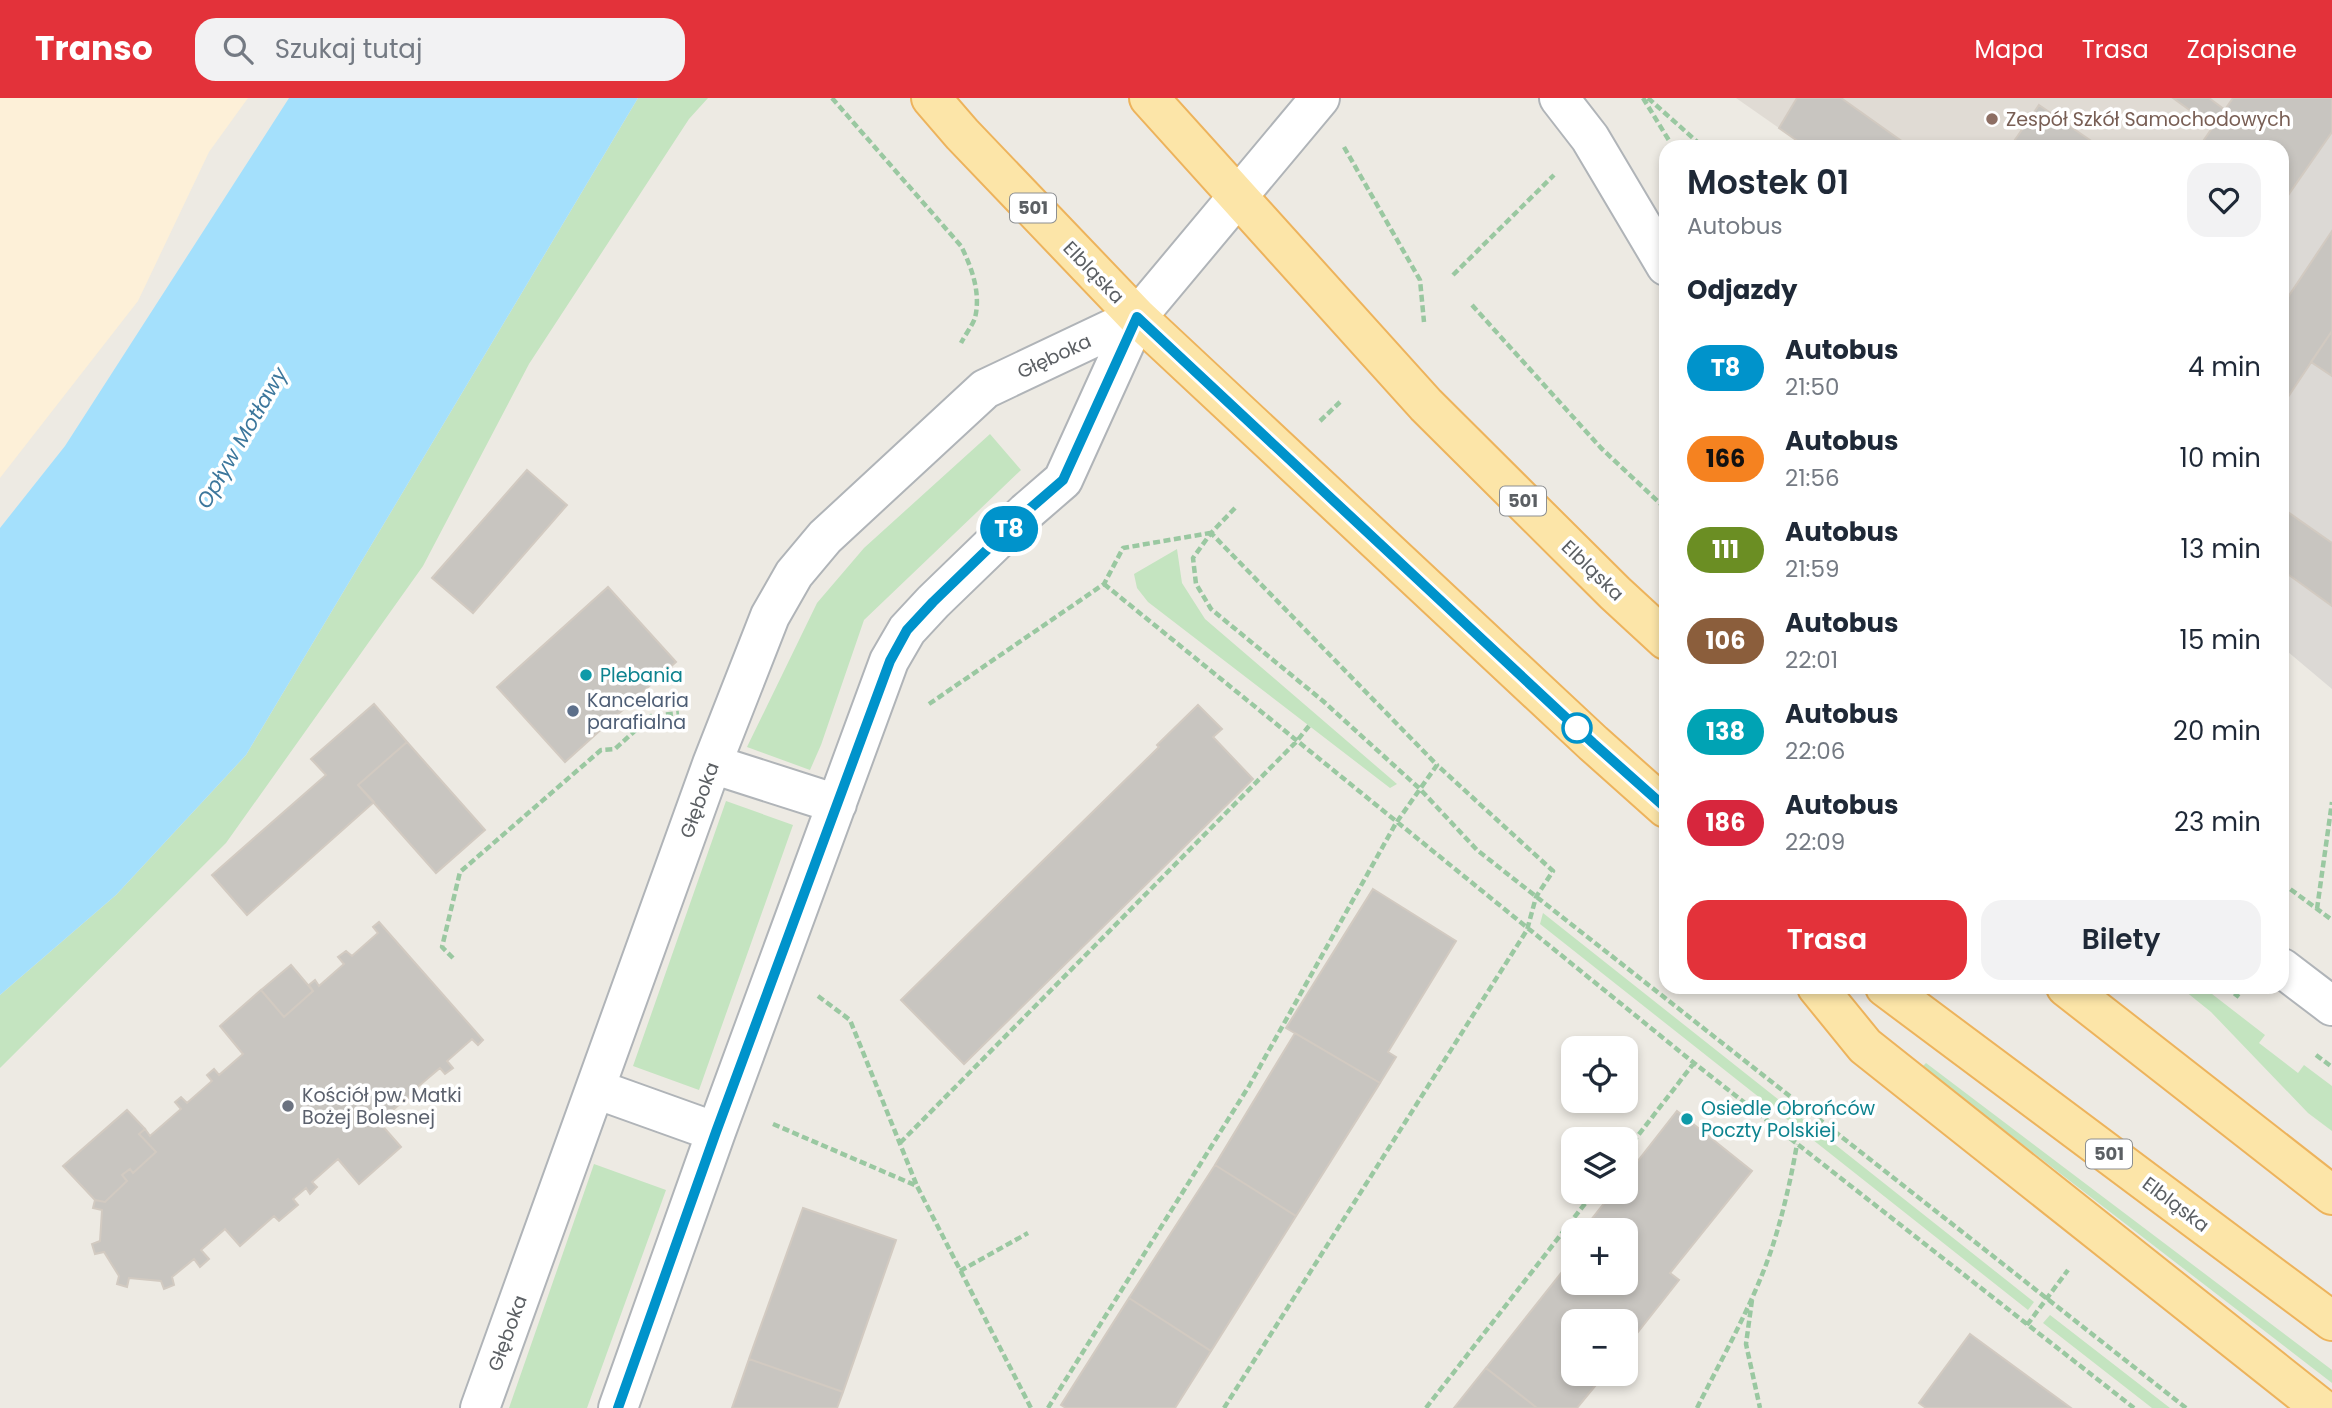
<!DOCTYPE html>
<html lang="pl">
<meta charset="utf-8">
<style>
body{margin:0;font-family:Poppins,sans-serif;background:#f2f2f3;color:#1f2937;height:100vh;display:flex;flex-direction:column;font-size:26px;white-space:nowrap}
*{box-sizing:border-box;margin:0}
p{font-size:23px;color:#747a83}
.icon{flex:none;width:38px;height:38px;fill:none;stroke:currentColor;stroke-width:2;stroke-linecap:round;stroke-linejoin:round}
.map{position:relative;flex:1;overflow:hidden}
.side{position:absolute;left:1659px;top:42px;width:630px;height:854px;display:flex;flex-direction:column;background:#fff;border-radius:21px;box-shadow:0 4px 10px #0003}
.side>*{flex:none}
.badge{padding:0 14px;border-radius:23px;font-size:24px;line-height:46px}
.tools{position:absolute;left:1561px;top:938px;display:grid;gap:14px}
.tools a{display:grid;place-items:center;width:77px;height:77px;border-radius:14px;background:#fff;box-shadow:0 4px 10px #0003;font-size:35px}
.map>.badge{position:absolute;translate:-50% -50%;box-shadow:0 0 0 4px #fff}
h2{padding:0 28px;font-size:26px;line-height:63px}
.round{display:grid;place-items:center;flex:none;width:74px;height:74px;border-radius:21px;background:#f2f2f3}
.overview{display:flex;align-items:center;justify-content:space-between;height:119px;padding:0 28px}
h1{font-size:33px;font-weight:600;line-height:52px}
.action{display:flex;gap:14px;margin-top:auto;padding:14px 28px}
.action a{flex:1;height:80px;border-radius:21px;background:#e3323a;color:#fff;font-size:28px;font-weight:600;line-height:80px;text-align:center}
.action a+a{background:#f2f2f3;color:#1f2937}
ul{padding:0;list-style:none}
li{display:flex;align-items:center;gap:21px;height:91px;padding:0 28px}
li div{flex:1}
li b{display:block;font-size:26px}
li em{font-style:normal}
li .badge{min-width:77px;font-weight:700;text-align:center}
header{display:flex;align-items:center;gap:42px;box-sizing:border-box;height:98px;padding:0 35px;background:#e3323a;color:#fff}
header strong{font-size:33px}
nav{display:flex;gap:38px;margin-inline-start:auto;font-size:24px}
.search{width:490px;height:63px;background:#f2f2f3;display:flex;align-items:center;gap:18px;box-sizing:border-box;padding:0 24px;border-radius:21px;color:#747a83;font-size:26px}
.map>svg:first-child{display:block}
.commercial{fill:#fdf0d8}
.industrial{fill:#dcd9d5}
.education{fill:#e0dbd4}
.green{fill:#c4e4c0}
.water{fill:#a4e0fc}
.building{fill:#c8c5c0;stroke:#d2cac1;stroke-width:2}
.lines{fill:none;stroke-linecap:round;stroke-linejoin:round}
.minor-casing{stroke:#b0b4b8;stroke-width:42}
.major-casing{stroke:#edb35c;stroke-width:42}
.path{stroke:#9ac8a1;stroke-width:4.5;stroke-dasharray:7 3.5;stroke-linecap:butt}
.minor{stroke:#fff;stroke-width:38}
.major{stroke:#fce5a8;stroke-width:38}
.line-casing{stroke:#fff;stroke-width:16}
.line{stroke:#0093cb;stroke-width:10}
.education-dot{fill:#8d6e63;stroke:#fff;stroke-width:2.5}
.culture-dot{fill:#0f9aa8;stroke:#fff;stroke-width:2.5}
.service-dot{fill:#5c6f8a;stroke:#fff;stroke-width:2.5}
.stop-dot{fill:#fff;stroke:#0093cb;stroke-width:3.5}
.worship-dot{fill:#6b7280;stroke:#fff;stroke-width:2.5}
.labels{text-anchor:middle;stroke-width:7;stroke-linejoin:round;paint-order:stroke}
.shield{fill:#fff;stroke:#8c8f92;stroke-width:2}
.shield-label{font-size:18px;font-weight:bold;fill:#5b5f63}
.education-label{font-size:19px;fill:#785e54;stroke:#fff;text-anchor:start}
.street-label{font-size:19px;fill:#5b5f63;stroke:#fff}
.culture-label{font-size:19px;fill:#0d838f;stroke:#fff;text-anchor:start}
.service-label{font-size:19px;fill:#4e5e75;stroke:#fff;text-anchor:start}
.worship-label{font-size:19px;fill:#5b616d;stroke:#fff;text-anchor:start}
.water-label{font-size:21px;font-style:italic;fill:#3c779c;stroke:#fff}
</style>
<header>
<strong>Transo</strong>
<div class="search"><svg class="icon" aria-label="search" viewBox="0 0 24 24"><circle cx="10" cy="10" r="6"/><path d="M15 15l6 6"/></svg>Szukaj tutaj</div>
<nav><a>Mapa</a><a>Trasa</a><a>Zapisane</a></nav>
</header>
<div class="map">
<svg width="2332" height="1310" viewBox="0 0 2332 1310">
<rect width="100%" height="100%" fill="#edeae3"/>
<path class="commercial" d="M0,0h248l-39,54 -71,149 -138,177z"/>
<path class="industrial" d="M2332,0v591l-50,-42v-500h-83z"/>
<path class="education" d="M1736,0h497l-34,49h-393z"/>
<path class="green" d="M638,0h70l-19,21 -160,245 -106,202 -197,277 -226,225v-73l116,-100 130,-140z
M990,336l31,36 -157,150 -43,125 -11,25 -63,-23 70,-144 47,-55z
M1177,451l5,34 23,36 192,165 -7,4 -242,-186 -11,-14 -3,-14z
M726,703l67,24 -94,265 -66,-24z
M1543,815l491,389 -6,8 -488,-386z
M2180,889h23l62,48 -6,8 39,30 6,-8 28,21v45l-24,-18 -97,-101z
M1926,965l406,307v13l-410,-316z
M594,1066l72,26 -79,218h-78z
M2050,1217l120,93h-18l-109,-85z"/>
<path class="water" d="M289,0h349l-392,657 -130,140 -116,100v-467l65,-82z"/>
<path class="building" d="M1797,0h44l69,49h-104l-27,-19z
M2173,0h36l16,12 -12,17z
M2233,0h99v34l-50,72v-57h-83z
M2039,7l61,42h-90z
M2332,133v100l-50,75v-100z
M2332,233v45l-21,-14z
M527,372l40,35 -94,108 -41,-35z
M2282,410l50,35v63l-50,-36z
M608,489l68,75 -111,100 -68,-75z
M374,606l33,38 -49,43 16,17 -127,113 -35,-40 114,-100 -15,-16z
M1198,607l24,24 -9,8 40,42 -289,285 -63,-64 258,-253 -2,-2z
M407,644l78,88 -49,43 -78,-88z
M1373,791l83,52 -68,111 8,5 -16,26 -94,-55z
M379,824l104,118 -5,5 -6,-6 -25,22 6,7 -8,6 -5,-6 -26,22 5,6 -7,6 -4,-5 -29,25 22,25 -42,37 -21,-25 -26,23 5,5 -7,7 -4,-6 -13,11 5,6 -19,16 -5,-5 -34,30 -15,-17 -24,21 8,9 -9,8 -6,-8 -22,18 2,8 -10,4 -3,-8 -32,-3 -2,9 -10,-3 2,-8 -15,-24 -9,2 -3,-10 8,-3 2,-31 -9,-2 2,-8 10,2 22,-21 -5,-6 8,-6 3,4 23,-21 -17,-18 6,-5 5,7 31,-27 -6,-7 6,-5 6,6 25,-22 -5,-6 7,-6 5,6 24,-21 -23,-28 41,-36 23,27 29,-26 -4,-6 6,-5 4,6 25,-22 -6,-7 8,-6 6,5 26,-23 -5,-6z
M291,867l22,26 -29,26 -23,-27z
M1295,935l85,50 -84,133 -81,-51z
M127,1012l18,19 -6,5 17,18 -23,21 -3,-4 -8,6 5,6 -22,21 -10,-2 -32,-34z
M1677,1013l75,60 -82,102 9,7 -53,67v-26h-53v53h32l-28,34h-40l-51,-40 87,-110v25h53v-53h-43l30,-38h13v-16z
M1215,1067l81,51 -85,135 -82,-53z
M803,1110l93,32 -53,152 -94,-33z
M1129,1200l82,53 -36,57h-109l-5,-3z
M1970,1236l101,74h-145l-7,-5z
M749,1261l94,33 -6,16h-105z
M1486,1270l51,40h-83z"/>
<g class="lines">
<g class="minor-casing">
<path id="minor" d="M1559,0l31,40 76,128
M712,666l125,40
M2282,870l50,38
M596,991l120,43
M480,1310l232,-644 58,-148 24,-42 31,-37 160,-148 152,-72
M618,1310l98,-276 173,-471 18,-31 26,-28 93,-90 37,-32 74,-163 183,-219"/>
</g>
<g class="major-casing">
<path id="major" d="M931,0l31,36 175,183 456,426 73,65
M1149,0l277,307 189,188 51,47
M1817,889l48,59 456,362
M1885,889l447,334
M2066,889l266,208"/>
</g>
<path class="path" d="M832,0l129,148c11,22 20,47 14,72 -3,8 -10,17 -14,25
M1643,0l30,49
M1648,0l55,49
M1344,49l76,133 4,42
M1453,177l101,-100
M1472,207l129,143 65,61
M1320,323l20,-19
M1235,410l-24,25 -18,25 3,26 15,25 112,92 97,88 57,61 709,558
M1104,486l590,479 440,345
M929,606l175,-120 19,-36 87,-15
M2282,785l50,37
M2317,811l15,-107
M453,860l-11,-11 18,-75 141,-122 14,-1 36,-33 28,-3
M2226,889l13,10
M818,898l32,24 67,166
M2316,957l16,12
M773,1026l144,62 114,222
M900,1045l396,-401 13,-16
M1626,1053l68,-88
M960,1173l68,-38
M1752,1202l-6,44 14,64
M2027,1227l41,-55
M1048,1310l201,-322 147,-263 41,-58 -226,-232
M1224,1310l303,-478 9,-33 17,-26 -116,-106
M1426,1310l168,-216
M1697,1310c26,-52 56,-104 75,-160 11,-34 19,-69 25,-104"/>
<use href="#minor" class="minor"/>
<use href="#major" class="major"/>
</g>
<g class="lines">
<g class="line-casing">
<path id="line" d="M618,1310l98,-276 174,-471 17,-31 26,-28 93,-90 37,-32 74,-163 456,426 73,65"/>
</g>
<use href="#line" class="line"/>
</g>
<circle class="education-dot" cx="1992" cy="21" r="7"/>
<g class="culture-dot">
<circle cx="586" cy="577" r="7"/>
<circle cx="1687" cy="1021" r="7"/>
</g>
<circle class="service-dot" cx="573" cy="613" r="7"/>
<circle class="stop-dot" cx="1577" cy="630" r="14"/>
<circle class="worship-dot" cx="288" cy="1008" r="7"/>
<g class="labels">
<g class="shield">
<rect x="1010" y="95.5" width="46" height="29" rx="5"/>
<rect x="1500" y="388.5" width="46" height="29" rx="5"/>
<rect x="2086" y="1041.5" width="46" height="29" rx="5"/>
</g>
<g class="shield-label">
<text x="1033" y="116">501</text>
<text x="1523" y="409">501</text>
<text x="2109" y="1062">501</text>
</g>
<g class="education-label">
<text x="2006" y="28">Zespół Szkół Samochodowych</text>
</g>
<g class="street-label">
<text transform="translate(1094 174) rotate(46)" y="7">Elbląska</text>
<text transform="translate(1054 258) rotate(-25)" y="7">Głęboka</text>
<text transform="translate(1593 472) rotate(44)" y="7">Elbląska</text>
<text transform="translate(699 702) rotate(-70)" y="7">Głęboka</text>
<text transform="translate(2176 1106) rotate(37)" y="7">Elbląska</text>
<text transform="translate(507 1235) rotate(-70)" y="7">Głęboka</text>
</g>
<g class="culture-label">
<text x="600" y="584">Plebania</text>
<text x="1701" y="1017">Osiedle Obrońców<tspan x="1701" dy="22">Poczty Polskiej</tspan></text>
</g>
<g class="service-label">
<text x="587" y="609">Kancelaria<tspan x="587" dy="22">parafialna</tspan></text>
</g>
<g class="worship-label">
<text x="302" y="1004">Kościół pw. Matki<tspan x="302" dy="22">Bożej Bolesnej</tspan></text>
</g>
<g class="water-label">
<text transform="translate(242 340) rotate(-60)" y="7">Opływ Motławy</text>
</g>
</g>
</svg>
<div class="tools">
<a><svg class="icon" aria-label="locate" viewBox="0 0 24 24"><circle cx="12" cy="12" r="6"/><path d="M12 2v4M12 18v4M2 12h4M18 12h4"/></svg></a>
<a><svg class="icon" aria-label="layers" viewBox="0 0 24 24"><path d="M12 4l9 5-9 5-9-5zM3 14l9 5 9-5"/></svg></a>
<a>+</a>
<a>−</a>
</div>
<b class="badge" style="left:1009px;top:431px;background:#0093cb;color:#fff">T8</b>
<section class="side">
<div class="overview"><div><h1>Mostek 01</h1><p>Autobus</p></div><a class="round"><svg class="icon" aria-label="heart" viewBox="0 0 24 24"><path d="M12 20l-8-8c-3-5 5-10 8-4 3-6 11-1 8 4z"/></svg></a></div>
<h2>Odjazdy</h2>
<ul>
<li><span class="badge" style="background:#0093cb;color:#fff">T8</span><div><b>Autobus</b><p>21:50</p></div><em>4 min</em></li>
<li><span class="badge" style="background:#f58220;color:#111">166</span><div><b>Autobus</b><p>21:56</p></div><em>10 min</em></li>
<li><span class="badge" style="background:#6b8e23;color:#fff">111</span><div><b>Autobus</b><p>21:59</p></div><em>13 min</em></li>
<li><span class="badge" style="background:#8b5e3c;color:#fff">106</span><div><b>Autobus</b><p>22:01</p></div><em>15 min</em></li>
<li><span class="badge" style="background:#00a3b4;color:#fff">138</span><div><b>Autobus</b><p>22:06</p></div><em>20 min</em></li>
<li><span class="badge" style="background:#d7263d;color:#fff">186</span><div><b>Autobus</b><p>22:09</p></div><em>23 min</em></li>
</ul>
<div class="action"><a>Trasa</a><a>Bilety</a></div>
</section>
</div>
